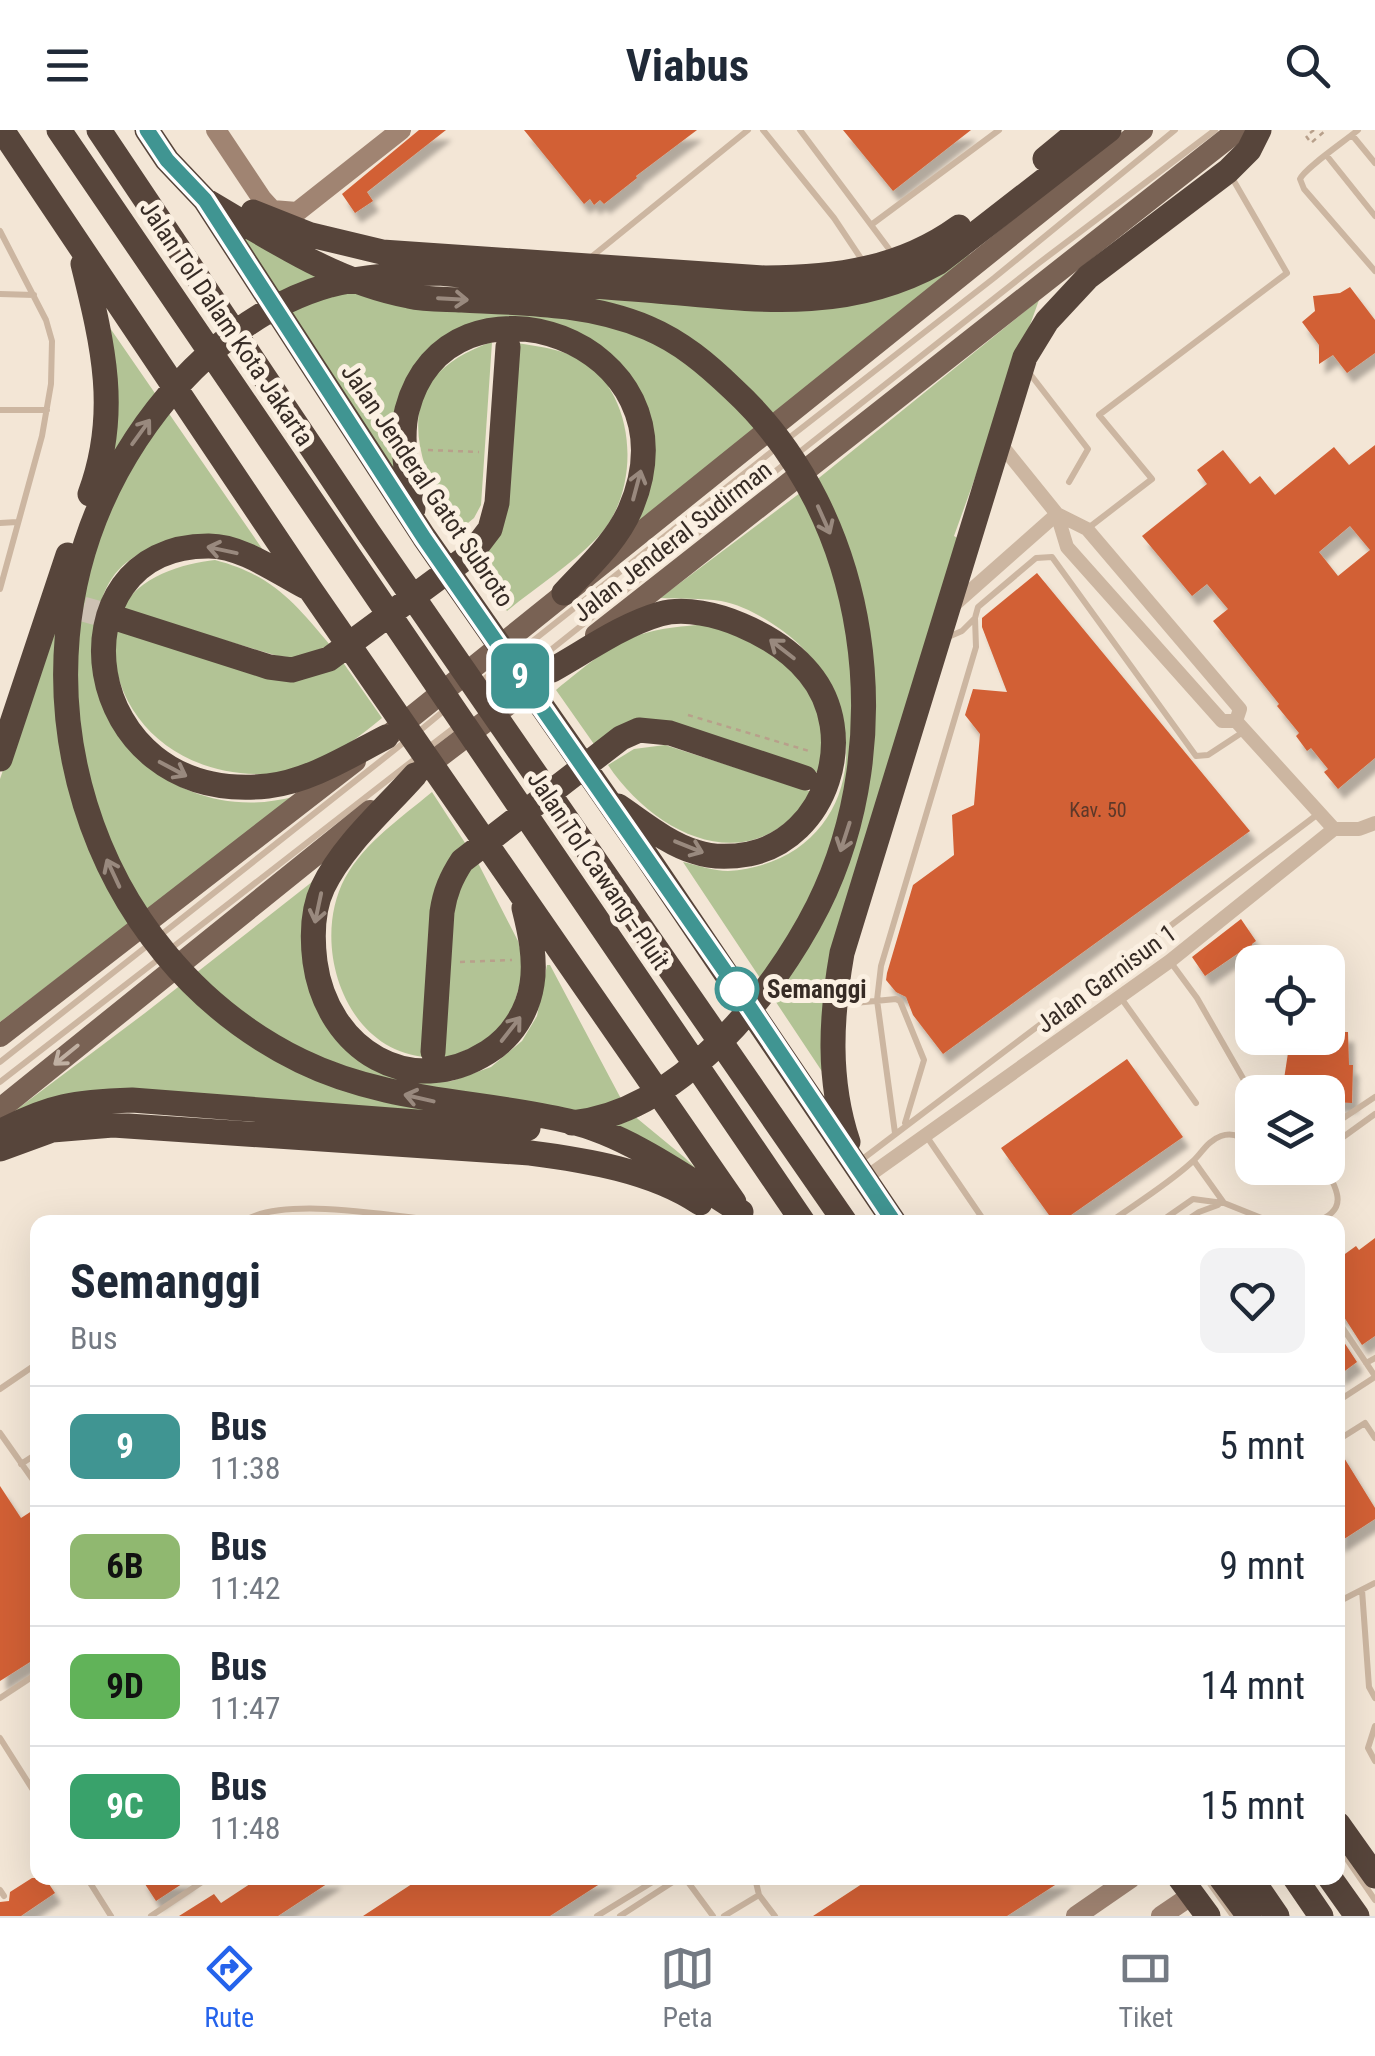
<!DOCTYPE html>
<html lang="id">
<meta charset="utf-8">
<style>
body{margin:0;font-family:"Roboto Condensed",sans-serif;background:#f2f2f3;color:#1f2937;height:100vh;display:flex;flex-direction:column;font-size:38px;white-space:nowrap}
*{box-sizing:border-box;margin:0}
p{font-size:32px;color:#747a83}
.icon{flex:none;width:55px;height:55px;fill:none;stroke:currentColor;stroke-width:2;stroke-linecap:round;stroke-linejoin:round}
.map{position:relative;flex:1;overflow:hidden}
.sheet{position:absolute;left:30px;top:1085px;width:1315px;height:670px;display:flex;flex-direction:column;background:#fff;border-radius:20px;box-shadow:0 10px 40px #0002}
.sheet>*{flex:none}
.badge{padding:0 20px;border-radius:15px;font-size:35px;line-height:65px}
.fabs{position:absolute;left:1235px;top:815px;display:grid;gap:20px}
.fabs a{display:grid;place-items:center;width:110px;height:110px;border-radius:20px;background:#fff;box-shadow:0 10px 40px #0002;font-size:50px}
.map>.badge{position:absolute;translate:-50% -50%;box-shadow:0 0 0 5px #fff}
.round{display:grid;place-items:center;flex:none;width:105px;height:105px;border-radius:20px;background:#f2f2f3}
.overview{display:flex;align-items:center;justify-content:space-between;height:170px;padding:0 40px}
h1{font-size:48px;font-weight:700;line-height:75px}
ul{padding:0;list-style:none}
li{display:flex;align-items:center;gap:30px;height:120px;padding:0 40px;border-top:2px solid #e0e1e3}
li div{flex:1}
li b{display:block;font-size:38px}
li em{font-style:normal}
li .badge{min-width:110px;font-weight:700;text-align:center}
header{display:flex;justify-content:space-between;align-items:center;height:130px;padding:0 40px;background:#fff;font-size:45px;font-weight:700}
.dock{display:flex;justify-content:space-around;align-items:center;height:140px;border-top:2px solid #e0e1e3;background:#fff;font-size:28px;color:#747a83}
.dock a{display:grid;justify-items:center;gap:5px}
.dock .selected{color:#2563eb}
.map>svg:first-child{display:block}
.green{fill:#b2c395}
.building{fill:#d26035;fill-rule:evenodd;filter:url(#shadow)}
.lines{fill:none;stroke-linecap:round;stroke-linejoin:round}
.highway-tunnel{stroke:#cdc1b3;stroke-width:25;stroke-dasharray:25 12;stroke-linecap:butt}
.path{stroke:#b8a08b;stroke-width:2.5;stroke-dasharray:5 5;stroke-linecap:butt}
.lane{stroke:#ccb6a1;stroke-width:6}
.street{stroke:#ccb6a1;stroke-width:14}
.secondary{stroke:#a08472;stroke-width:20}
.primary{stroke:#796254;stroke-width:22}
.highway{stroke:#57453b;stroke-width:25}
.oneway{stroke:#99897e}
.oneway2{stroke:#c0b0a2}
.line-casing{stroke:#fff;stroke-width:22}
.line{stroke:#409592;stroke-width:15}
.stop-dot{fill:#fff;stroke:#409592;stroke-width:5}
.labels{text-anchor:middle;stroke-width:10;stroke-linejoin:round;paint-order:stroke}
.number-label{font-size:20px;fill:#5d3829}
.street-label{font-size:25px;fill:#362b25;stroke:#fbf0e2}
.stop-label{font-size:25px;font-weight:bold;fill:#362b25;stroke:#fbf0e2;text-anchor:start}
</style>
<header><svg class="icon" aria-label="menu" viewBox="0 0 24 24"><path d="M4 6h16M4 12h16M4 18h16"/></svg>Viabus<svg class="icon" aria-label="search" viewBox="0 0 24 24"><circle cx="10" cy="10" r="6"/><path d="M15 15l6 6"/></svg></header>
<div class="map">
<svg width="1375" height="1786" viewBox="0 0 1375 1786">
<defs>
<filter id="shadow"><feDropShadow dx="6" dy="10" stdDeviation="2.5" flood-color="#0004"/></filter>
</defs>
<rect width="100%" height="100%" fill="#f3e6d6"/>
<path class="green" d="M205,70l205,97 529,-35 38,-9 -336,281 -12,-21 11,-89 -72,-85 -100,-1 -62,74 11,115z
M1039,170l-85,236 12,7 -124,409 -11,133 -148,-223c14,3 31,9 45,9 135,-9 156,-166 55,-240 -18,-13 -40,-26 -62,-30 -19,-3 -41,-2 -61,-3l144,-108z
M110,198l153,222c-14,-5 -29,-12 -44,-14 -21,-3 -39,1 -59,8 -37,15 -53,31 -62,69 -27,119 82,216 198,183l-296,226v-243l111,-324 6,-67z
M492,212l-11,163 -7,13 -17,14c-46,-75 -69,-155 35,-190z
M516,213c20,3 40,5 59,14 63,31 68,134 22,181 -26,27 -61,49 -90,73l-36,-49 22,-23z
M215,430c57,15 79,42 115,85l-33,13 -19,-2 -156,-46c14,-33 62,-47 93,-50z
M715,494l64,28 38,53 7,43 -5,25 -91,-31 -62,-17 -70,22 -40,-57c62,-51 77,-62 159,-66z
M114,499l160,46 68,-14 40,57c-23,19 -51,40 -78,51 -13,5 -32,5 -46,5 -82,0 -151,-59 -144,-145z
M665,615l147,47c-57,91 -155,46 -204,-27l26,-16z
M432,662l37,57 -10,7 -33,201c-82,-6 -116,-114 -81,-179 20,-36 56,-60 87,-86z
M478,733l40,78 7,26 -14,47 -20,25 -43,19h-8l12,-158 7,-20z
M317,748l-6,106 84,93 33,6 24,-2 39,-14 31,-26 15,-25 10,-51h3l77,145 57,47 57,55 -165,-89 -444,-23 -132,22 145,-109z"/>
<path class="building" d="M419,0h27l-79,62 6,9 -18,12 -13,-19z
M524,0h173l-61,46 1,2 -33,26 -4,-4 -6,5 -4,-6 -6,5z
M843,0h128l-78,61z
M1350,157l25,33v33l-28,20 -14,-18 -14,9v-19l-17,-23 13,-11 -2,-15 27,-3z
M1375,315v313l-37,31 -14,-17 4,-3 -17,-21 -4,3 -11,-15 3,-3 -22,-27 2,-2 -66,-83 15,-12 -21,-25 -15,12 -50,-60 65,-52 -10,-14 26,-20 27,34 10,-8 15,19 59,-48 15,18zM1350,396l20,24 -32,26 -19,-24z
M1037,443l213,258 -307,223 -30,-39 -7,-18 -10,-5 -10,-12 1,-7 26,-88 41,-30 -2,-40 22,-10 6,-71 -15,-19 8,-26 34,3 -25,-65v-9z
M1241,789l15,22 -4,3v78h-13l1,-70 -35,24 -13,-19z
M1328,902h20l1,33h4l-1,38 -18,-1 1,-10h-53l6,-39h-4v-15h44z
M1127,929l56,78 -122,85h-7l-53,-74z
M1375,1108v98l-13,9 -18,-28 -6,-3v-55l18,-13 3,4z
M1338,1203l19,29 -19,14z
M1338,1318l37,60v11l-37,24z
M0,1356l21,32 17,-11v150l-38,24z
M32,1748h13l10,15 -34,23h-21v-14l9,-1 1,-9z
M141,1748h50l-35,23z
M259,1748h77l-58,38h-99l35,-22 7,9z
M421,1748h188l-59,38h-187z
M871,1748h195l-59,38h-194z"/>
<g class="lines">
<path class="highway-tunnel" d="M83,479l39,11"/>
<path class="path" d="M1314,0l-8,6 5,7 15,-13
M428,320l51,2
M688,585l121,36
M460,832l52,-2"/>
<path class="lane" d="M763,0l71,88 28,42
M800,0l92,123
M1358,0c-13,11 -53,38 -58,49l4,10 71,82
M1352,5l23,28
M1327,26l48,60
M871,95l128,-95
M0,101l46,89 6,21 -1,43 -9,52 -42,153
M590,128l158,-128
M0,164l34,1
M1027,240l61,79 -19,33
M0,280h47
M785,311l209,-163 181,-148
M797,324l242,-191 176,-133
M0,393l17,-1
M1087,399l65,-50 -53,-64 188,-142 -56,-97
M948,507l14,-6 12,-12
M515,525l260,-206
M523,542l264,-210
M479,553l26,-20
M492,567l21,-17
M417,603l29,-24
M429,617l30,-23
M162,804l245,-194
M169,820l251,-195
M1172,834l25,34 55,96
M1121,868l75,105
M844,874l52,-5 4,2 24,59 -19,63
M0,932l152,-120
M0,952l160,-124
M1328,994l11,-3 36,-24
M895,1003l-18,-133 4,-34 95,-319 -1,-29 3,-11 58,-49 16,-1 144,199 12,-1 35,-23
M927,1007l58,85
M1328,1018l47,-34
M860,1031l458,-347
M1194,1031l30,42 45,18 19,1
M1271,1038h24
M242,1092c43,-28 158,-4 210,0
M1110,1092c27,-19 58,-38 82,-60 10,-9 15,-21 29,-26 14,-5 25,3 31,15
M1160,1092l33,-23 30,4
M1184,1092l15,-10 19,-7
M1315,1092c33,-11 24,-31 10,-54
M1338,1191l37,55
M1366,1233l9,-5
M0,1259l38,-26
M1338,1271l37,-24
M0,1303l38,54
M1338,1310l27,-17 10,15
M21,1334l17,-11
M1362,1460l7,97 6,11
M1338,1472l37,-19
M0,1568l38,-25
M1375,1596l-7,22 7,13
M0,1608l38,60
M1338,1716l37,54
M87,1748l24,38
M755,1748l4,17 16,21
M1206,1748l27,38
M0,1760l4,6
M151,1786l57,-38
M597,1786l62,-38
M620,1786l59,-38h6l28,38
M724,1786l35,-21"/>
<path class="street" d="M999,312l58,72 10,33 155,174h14l98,108
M1057,384l30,15 153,180 -4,12
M953,476l104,-92
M864,1049l306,-218 164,-132h25l16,-6"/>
<path class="secondary" d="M216,0l46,69 10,11 25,2 104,-82
M1076,1786l55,-38
M1161,1786l31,-21"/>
<path class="primary" d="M596,505l642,-505
M389,605l753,-605
M418,643l126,-96
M0,906l355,-275
M0,979l370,-298"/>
<path class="highway" d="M2,0l308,459 424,613
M59,0l744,1092
M99,0l269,402 477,690
M147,0l20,30 38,40 219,337 221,317 249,368
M1045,29l35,-29
M205,70c65,38 129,82 204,96 17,4 36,3 53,4 63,3 127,3 186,28 33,14 59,36 85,61 138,127 167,352 85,517 -45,89 -139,206 -246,217
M253,82l58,23 71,17 383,26c70,0 136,-9 194,-51
M83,134c20,81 37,149 7,230
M413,379c-6,-27 -13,-72 -6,-99 40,-155 297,-71 223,100 -14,32 -43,58 -66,83
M306,457c-29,-15 -64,-41 -97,-41 -161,-1 -135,261 59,240 42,-5 81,-30 118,-49
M122,490l147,47 23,3 37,-11 142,-105 19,-25 7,-26 11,-156
M552,540c34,-19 70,-45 108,-56 25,-7 58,1 81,11 26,11 50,26 68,48 51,61 18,165 -60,181 -17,3 -36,4 -53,-2 -28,-8 -54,-30 -78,-46
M0,629l68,-204
M415,645c-31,35 -72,70 -92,112 -11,23 -11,51 -8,75 12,88 96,139 173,90 24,-15 40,-41 44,-68 4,-25 -2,-52 -8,-76
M433,922l9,-140c3,-20 9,-34 20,-51l159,-123 18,-8 31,3 135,45
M0,1002c50,-27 76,-30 132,-32l337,26 59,2
M848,1012c-21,-63 -17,-126 -6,-189l183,-596 22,-36 41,-44 140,-106 21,-21 10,-20
M0,1019l52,-19 61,-5 417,28c55,7 123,18 170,50
M741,1082c-51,-32 -114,-78 -173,-91 -90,-21 -181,-18 -267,-60 -216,-106 -298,-381 -184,-590 45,-82 121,-160 213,-186 36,-9 73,-11 109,-12 69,6 138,12 207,17 104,9 198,25 293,-28l170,-132
M1338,1694l37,52
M1180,1748l28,38
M1221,1748l28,38
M1251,1748l26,38
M1295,1748l26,38
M1330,1748l27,38"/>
</g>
<defs><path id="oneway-shaft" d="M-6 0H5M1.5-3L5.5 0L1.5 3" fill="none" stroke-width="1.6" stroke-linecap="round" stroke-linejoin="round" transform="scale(2.5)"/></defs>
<g class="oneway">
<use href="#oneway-shaft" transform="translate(453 169) rotate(3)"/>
<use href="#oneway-shaft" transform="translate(141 302) rotate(-54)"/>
<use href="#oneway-shaft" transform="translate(637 355) rotate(-75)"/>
<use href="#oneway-shaft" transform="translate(824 390) rotate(66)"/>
<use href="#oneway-shaft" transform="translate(222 420) rotate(-168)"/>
<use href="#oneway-shaft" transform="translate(782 519) rotate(-142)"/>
<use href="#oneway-shaft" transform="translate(173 639) rotate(28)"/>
<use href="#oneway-shaft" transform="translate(845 707) rotate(108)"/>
<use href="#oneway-shaft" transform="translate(689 717) rotate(22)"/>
<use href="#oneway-shaft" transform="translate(113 743) rotate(-115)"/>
<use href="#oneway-shaft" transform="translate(318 778) rotate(102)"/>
<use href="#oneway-shaft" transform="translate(511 899) rotate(-52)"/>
<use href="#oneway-shaft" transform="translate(419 968) rotate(-167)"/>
</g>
<use class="oneway2" href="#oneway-shaft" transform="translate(66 925) rotate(141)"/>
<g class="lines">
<g class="line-casing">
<path id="line" d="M147,0l20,30 38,40 219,338 312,449 158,235"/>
</g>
<use href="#line" class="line"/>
</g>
<circle class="stop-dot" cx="737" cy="859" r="20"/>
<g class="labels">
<g class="number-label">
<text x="1098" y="687">Kav. 50</text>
</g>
<g class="street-label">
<text transform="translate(227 193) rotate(56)" y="9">Jalan Tol Dalam Kota Jakarta</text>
<text transform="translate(428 355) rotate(56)" y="9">Jalan Jenderal Gatot Subroto</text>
<text transform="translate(672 411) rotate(-38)" y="9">Jalan Jenderal Sudirman</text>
<text transform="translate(599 740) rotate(56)" y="9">Jalan Tol Cawang–Pluit</text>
<text transform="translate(1106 848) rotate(-36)" y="9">Jalan Garnisun 1</text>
</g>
<g class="stop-label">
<text x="767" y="868">Semanggi</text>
</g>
</g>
</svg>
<div class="fabs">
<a><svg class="icon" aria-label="locate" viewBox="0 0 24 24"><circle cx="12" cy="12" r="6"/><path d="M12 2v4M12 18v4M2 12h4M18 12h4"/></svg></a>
<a><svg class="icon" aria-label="layers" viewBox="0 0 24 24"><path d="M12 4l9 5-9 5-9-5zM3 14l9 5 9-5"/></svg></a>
</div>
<b class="badge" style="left:520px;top:546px;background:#409592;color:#fff">9</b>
<section class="sheet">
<div class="overview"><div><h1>Semanggi</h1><p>Bus</p></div><a class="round"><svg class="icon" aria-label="heart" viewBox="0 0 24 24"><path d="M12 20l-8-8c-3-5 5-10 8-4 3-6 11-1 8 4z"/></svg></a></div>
<ul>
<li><span class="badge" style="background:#409592;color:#fff">9</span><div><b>Bus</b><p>11:38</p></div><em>5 mnt</em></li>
<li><span class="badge" style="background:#90b870;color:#111">6B</span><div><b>Bus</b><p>11:42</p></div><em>9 mnt</em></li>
<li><span class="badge" style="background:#61b359;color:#111">9D</span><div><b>Bus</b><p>11:47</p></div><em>14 mnt</em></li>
<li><span class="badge" style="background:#39a26b;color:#fff">9C</span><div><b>Bus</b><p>11:48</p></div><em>15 mnt</em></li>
</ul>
</section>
</div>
<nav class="dock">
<a class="selected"><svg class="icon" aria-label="directions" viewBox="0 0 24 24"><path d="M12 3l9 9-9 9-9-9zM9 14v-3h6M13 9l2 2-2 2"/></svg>Rute</a>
<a><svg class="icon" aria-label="map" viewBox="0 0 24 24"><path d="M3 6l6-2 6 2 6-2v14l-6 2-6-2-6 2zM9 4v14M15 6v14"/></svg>Peta</a>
<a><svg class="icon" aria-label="tickets" viewBox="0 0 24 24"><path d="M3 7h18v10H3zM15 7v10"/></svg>Tiket</a>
</nav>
